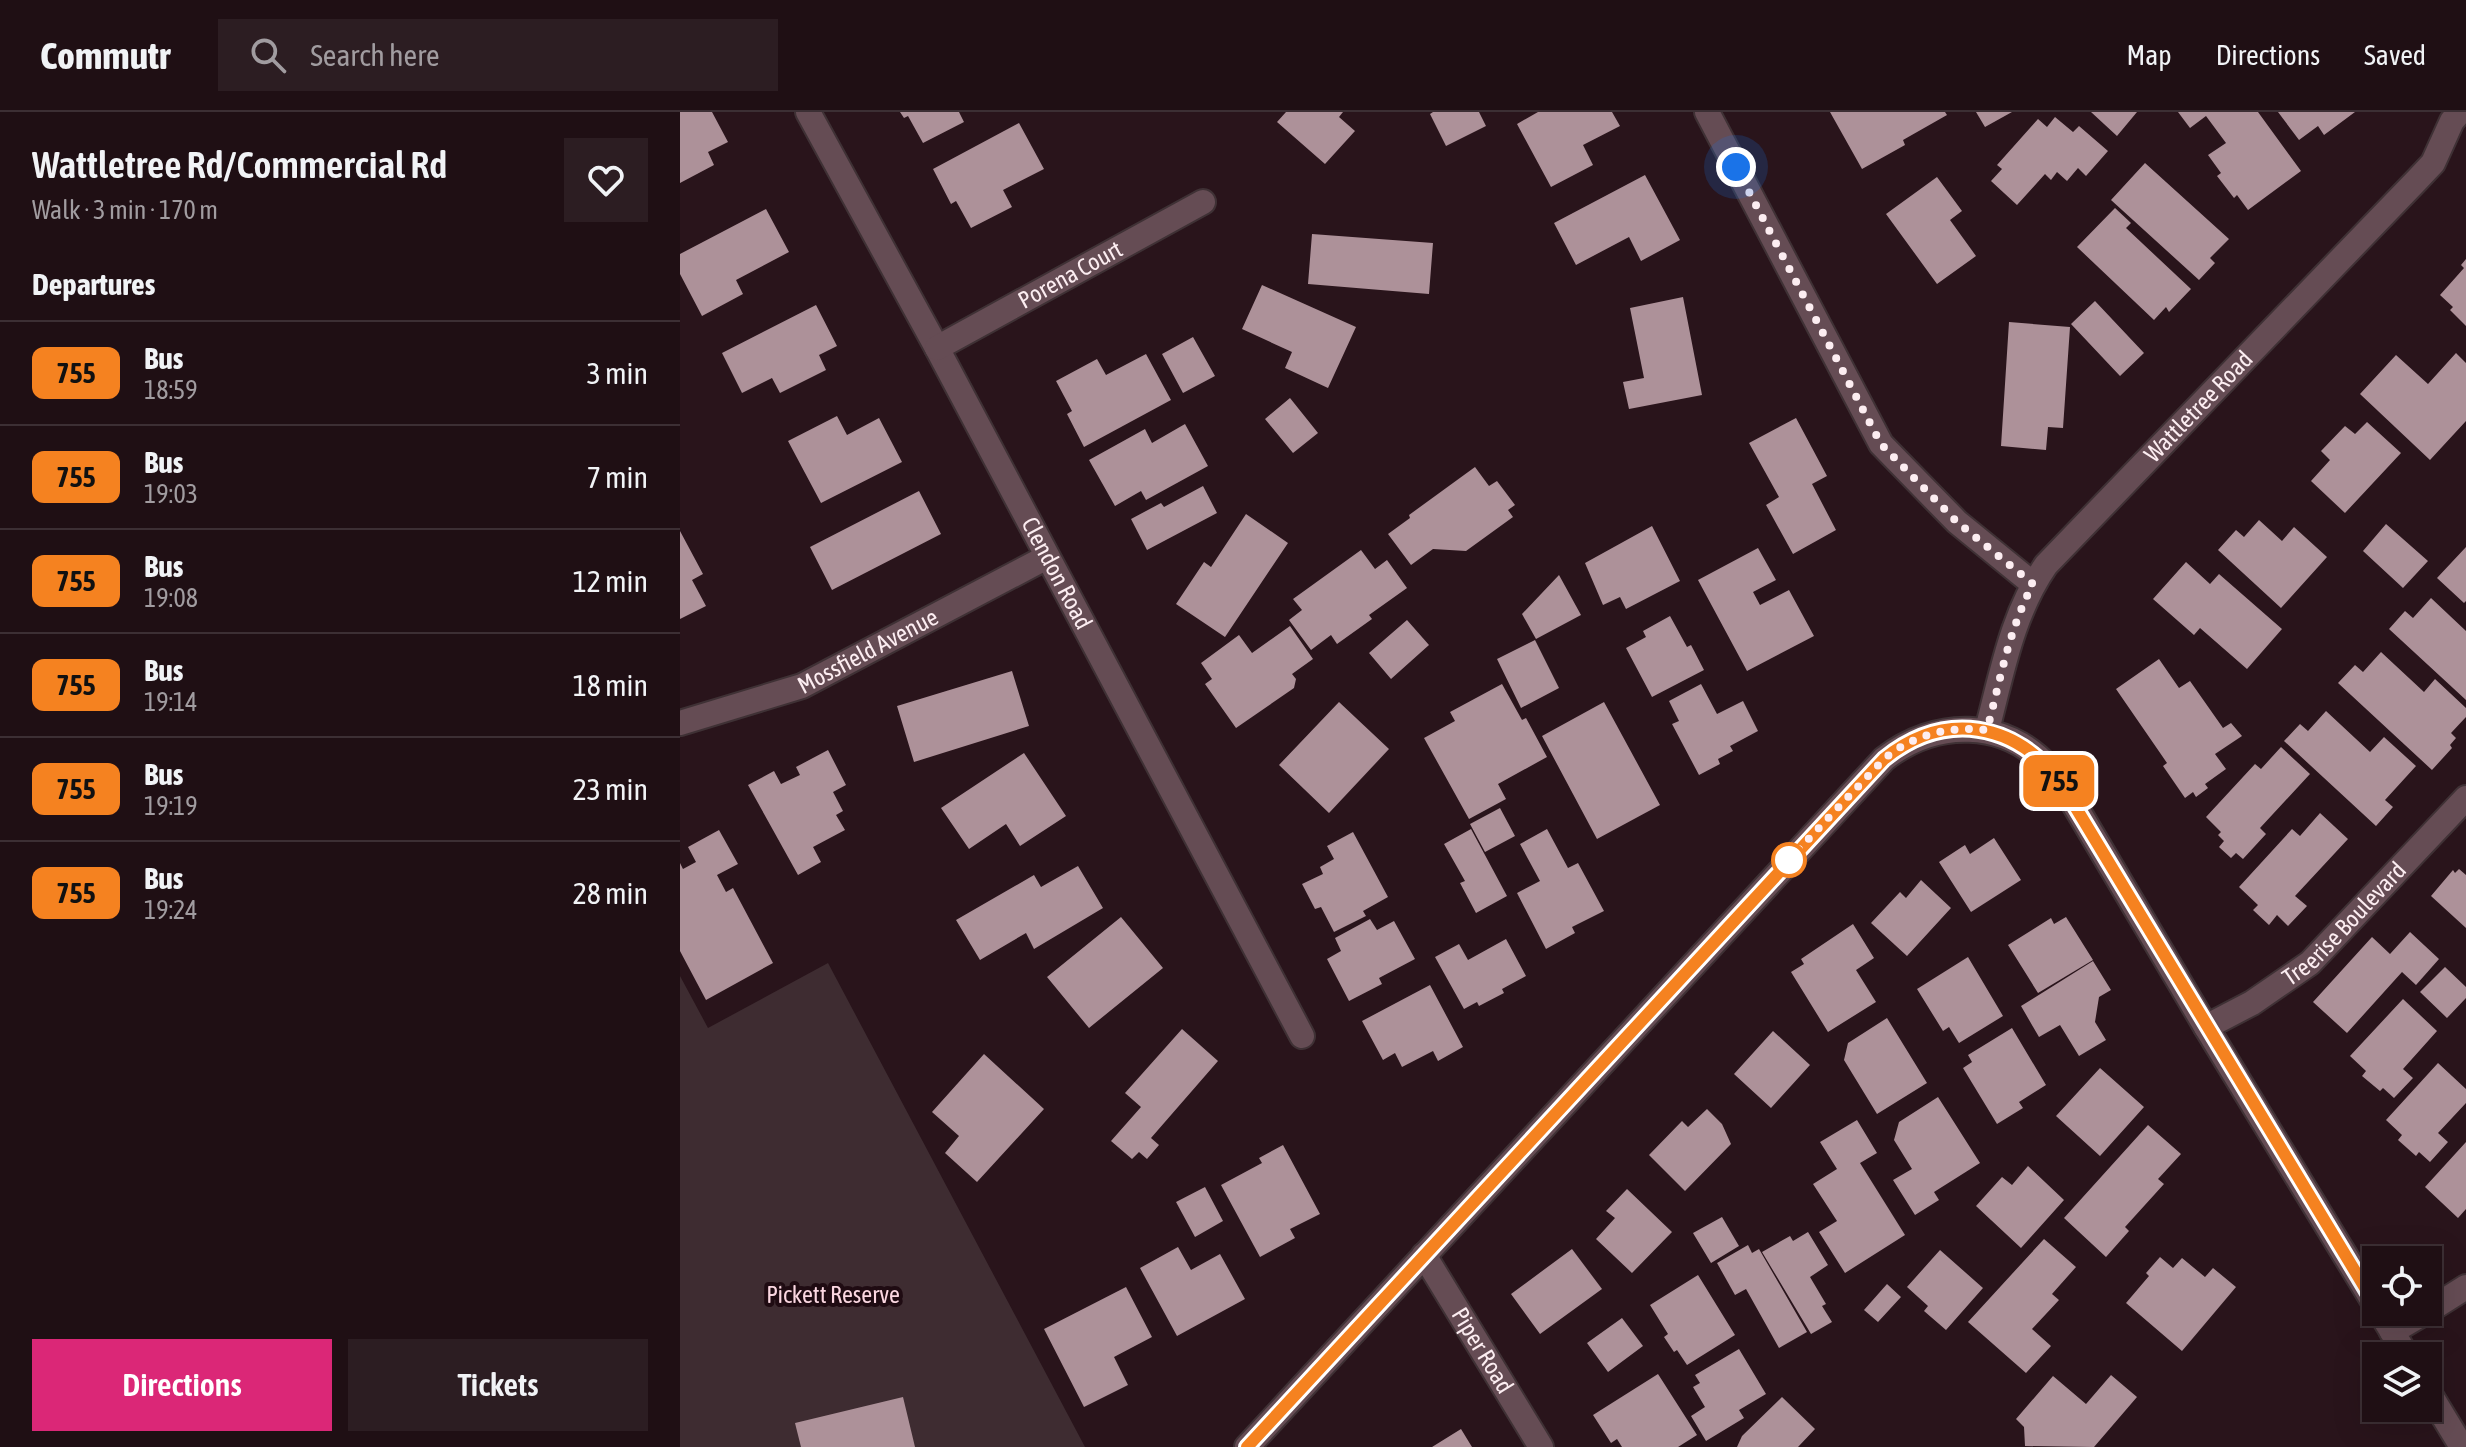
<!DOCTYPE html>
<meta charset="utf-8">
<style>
body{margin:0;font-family:"Asap Condensed",sans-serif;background:#2c1d22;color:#f1f3f6;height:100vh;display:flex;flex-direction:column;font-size:30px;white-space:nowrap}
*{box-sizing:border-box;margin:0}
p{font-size:26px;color:#a19ca0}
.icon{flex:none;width:44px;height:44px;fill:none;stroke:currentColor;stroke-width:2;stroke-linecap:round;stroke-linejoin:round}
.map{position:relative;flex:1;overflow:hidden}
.panel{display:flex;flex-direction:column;background:#1f0f14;width:680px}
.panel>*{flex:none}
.badge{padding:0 16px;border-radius:12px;font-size:28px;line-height:52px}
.tools{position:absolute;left:1682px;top:1134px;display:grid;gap:16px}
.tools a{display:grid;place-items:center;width:80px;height:80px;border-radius:0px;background:#1f0f14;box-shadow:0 8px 32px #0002,0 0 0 2px #3c2f34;font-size:40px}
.you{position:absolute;width:40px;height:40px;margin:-20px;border:6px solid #fff;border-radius:50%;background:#1a73e8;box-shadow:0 0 0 12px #1a73e833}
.map>.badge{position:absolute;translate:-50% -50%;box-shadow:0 0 0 4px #fff}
h2{padding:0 32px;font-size:30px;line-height:72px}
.round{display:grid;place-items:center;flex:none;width:84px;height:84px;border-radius:0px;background:#2c1d22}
.summary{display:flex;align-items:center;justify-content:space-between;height:136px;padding:0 32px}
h1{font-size:38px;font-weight:600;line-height:60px}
.button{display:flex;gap:16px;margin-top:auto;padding:16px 32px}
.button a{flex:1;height:92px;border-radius:0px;background:#db2777;color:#fff;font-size:32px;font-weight:600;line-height:92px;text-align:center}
.button a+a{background:#2c1d22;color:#f1f3f6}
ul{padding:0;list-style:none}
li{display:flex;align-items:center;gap:24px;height:104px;padding:0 32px;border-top:2px solid #3c2f34}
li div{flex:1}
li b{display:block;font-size:30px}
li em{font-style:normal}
li .badge{min-width:88px;font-weight:700;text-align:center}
header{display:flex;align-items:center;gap:48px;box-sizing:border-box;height:112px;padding:0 40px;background:#1f0f14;border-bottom:2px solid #3c2f34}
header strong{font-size:38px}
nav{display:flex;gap:44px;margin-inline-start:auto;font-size:28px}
.search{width:560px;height:72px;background:#2c1d22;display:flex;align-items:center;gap:20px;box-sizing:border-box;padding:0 28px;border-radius:0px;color:#a19ca0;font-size:30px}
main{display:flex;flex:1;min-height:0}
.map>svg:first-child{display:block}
.green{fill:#3e2c31}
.building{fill:#ad9199}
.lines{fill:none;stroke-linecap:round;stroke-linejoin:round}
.minor-casing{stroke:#3f3135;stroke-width:28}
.secondary-casing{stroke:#3f3135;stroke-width:28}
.minor{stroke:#654c54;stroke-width:24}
.secondary{stroke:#654c54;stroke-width:24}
.line-casing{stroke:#fff;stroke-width:18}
.line{stroke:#f58220;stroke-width:12}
.walk{stroke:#fcedf1;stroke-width:8;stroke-dasharray:0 14.4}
.stop-dot{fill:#fff;stroke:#f58220;stroke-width:4}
.labels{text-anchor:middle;stroke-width:8;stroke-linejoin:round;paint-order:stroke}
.street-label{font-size:24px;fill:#fcedf1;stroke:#1f0b12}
.park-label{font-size:24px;fill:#fbd7e1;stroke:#1f0b12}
</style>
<header>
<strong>Commutr</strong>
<div class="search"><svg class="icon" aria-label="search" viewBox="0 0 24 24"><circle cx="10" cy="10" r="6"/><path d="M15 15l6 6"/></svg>Search here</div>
<nav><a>Map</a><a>Directions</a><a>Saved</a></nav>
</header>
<main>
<section class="panel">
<div class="summary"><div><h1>Wattletree Rd/Commercial Rd</h1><p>Walk · 3 min · 170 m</p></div><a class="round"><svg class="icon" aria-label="heart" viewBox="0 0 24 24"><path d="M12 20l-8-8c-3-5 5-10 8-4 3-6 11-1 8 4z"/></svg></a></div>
<h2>Departures</h2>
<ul>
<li><span class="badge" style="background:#f58220;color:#111">755</span><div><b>Bus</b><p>18:59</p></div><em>3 min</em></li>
<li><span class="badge" style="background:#f58220;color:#111">755</span><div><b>Bus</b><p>19:03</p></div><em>7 min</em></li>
<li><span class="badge" style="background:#f58220;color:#111">755</span><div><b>Bus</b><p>19:08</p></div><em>12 min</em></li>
<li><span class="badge" style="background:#f58220;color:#111">755</span><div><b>Bus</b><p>19:14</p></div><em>18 min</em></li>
<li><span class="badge" style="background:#f58220;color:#111">755</span><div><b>Bus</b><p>19:19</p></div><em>23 min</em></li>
<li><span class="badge" style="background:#f58220;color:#111">755</span><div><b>Bus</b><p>19:24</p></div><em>28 min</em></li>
</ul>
<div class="button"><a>Directions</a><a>Tickets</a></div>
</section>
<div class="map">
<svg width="1786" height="1335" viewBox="0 0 1786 1335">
<rect width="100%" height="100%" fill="#29141b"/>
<path class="green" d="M148,851l257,484h-405v-471l28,52z"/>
<path class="building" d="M0,0h32l16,30 -20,10 6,13 -34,18z
M220,0h59l5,10 -41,21 -15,-27 -4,2z
M606,0h57l-4,5 16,14 -30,33 -48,-42z
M753,0h46l7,14 -40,20 -16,-32z
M858,0h74l8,14 -37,19 10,20 -42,22 -34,-63z
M1150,0h115l2,3 -44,25 2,5 -43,24z
M1296,0h36l-27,15z
M1411,0h46l-20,24z
M1498,0h80l43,59 -53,39 -11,-15 -3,3 -17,-22 4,-3 -13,-18 18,-12 -20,-27 -16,12z
M1598,0h77l-31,23 -6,-9 -19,14z
M1375,5l18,15 6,-6 29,25 -22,25 -8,-8 -11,13 -10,-9 -6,8 -6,-6 -28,31 -26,-24 11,-12 -5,-4 41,-46 9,8z
M339,11l25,46 -41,21 9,17 -41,21 -15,-27 -5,3 -18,-35z
M1465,51l84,76 -19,19 5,5 -16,17 -88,-80z
M965,63l35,65 -39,21 -12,-24 -53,28 -22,-42z
M1257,65l25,34 -12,9 26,36 -39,28 -51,-70z
M1435,96l16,15 -5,5 65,61 -22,23 -3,-5 -12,13 -77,-73z
M86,97l23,43 -53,28 7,14 -41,22 -22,-42v-20z
M632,122l121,9 -4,51 -121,-10z
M1786,147v67l-16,-16 3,-3 -13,-12 24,-27 -3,-3z
M582,173l94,42 -28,61 -43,-20 7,-16 -50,-23z
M1003,185l19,98 -73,14 -6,-27 21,-4 -14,-70z
M1415,189l49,52 -24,23 -49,-52z
M136,193l21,41 -18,9 7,15 -46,23 -8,-15 -30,15 -20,-40z
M1329,210l61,5 -7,101 -15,-1 -2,23 -45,-4z
M513,225l22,39 -32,17 -21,-39z
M1776,241l10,10v58l-36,39 -70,-66 36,-39 32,29z
M466,242l25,46 -87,47 -17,-33 5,-3 -16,-30 41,-22 9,16z
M610,286l28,35 -25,20 -28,-34z
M157,304l10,19 32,-17 23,44 -81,41 -33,-62z
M1116,306l31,58 -15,8 24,46 -43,24 -27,-49 13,-8 -30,-54z
M1687,310l34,31 -56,60 -34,-32 19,-21 -9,-9 24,-25 10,8z
M505,312l23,42 -62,34 -5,-9 -26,15 -26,-46 56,-31 7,14z
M795,355l14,19 8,-5 18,24 -7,5 5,7 -47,34 -33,-2 -22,16 -23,-31 22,-16 -1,-3z
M523,374l14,27 -70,37 -16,-31 30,-16 3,4z
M239,379l22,43 -109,56 -22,-43z
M566,402l42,29 -63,94 -49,-33 28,-42 7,5z
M1579,408l23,21 12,-14 33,30 -46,51 -63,-58 18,-20 8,7z
M1706,412l42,37 -25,27 -40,-37z
M972,414l28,55 -54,28 -6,-12 -17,8 -18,-42z
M0,419l23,43 -11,6 14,26 -26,13z
M1786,435v54l-2,2 -27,-25z
M1078,436l18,32 -23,12 7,13 29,-15 25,46 -67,35 -49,-91z
M681,438l14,19 12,-9 20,28 -38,27 3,4 -35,25 -6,-9 -20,15 -22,-30 13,-10 -9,-11z
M1506,450l24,22 9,-10 63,55 -35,40 -47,-41 -6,7 -41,-36z
M879,463l22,40 -45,24 -14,-25z
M1751,486l35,33v69l-77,-71 16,-18 8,7z
M990,504l17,31 4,-2 13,25 -52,27 -26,-49 20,-11 -3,-6z
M727,508l22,25 -38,34 -22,-26z
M610,514l23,33 -21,15 4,5 -2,9 -58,40 -31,-44 7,-5 -11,-16 38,-28 13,18z
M855,528l24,48 -38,20 -24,-49z
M1701,540l43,40 11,-13 31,29v9l-15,16 5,5 -6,7 2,3 -20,22 -94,-87 17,-18 8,7z
M1479,547l20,29 11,-7 33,47 8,-5 11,13 -27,18 11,15 -21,15 3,4 -12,9 -3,-5 -8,6 -22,-32 4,-3 -51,-74z
M332,559l17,55 -115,36 -17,-56z
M822,572l20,36 4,-2 21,39 -49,27 8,15 -37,20 -45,-81 31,-17 -5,-9z
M1021,572l16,30 26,-13 15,30 -28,15 3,5 -15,8 2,5 -21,11 -27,-51 7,-3 -10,-20z
M659,590l50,47 -60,64 -50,-48z
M924,590l56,103 -63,34 -55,-103z
M1646,599l44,41 14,-15 32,29 -31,34 8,7 -17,19 -92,-85 16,-17 8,7z
M1601,635l29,27 -50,54 6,6 -23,25 -7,-6 -5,5 -12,-11 5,-6 -6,-6 3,-3 -15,-15 49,-53 6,5z
M148,638l18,35 -13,7 10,19 -7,4 9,15 -32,17 8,15 -23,13 -50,-90 26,-14 7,13 19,-9 -4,-8z
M344,641l42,63 -46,30 -14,-22 -37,25 -28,-41z
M820,696l15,28 -30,16 -15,-28z
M1640,701l28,26 -53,57 12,10 -19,20 -11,-11 -8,10 -16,-15 5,-5 -19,-18 53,-58 8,7z
M791,717l36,67 -31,17 -16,-30 5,-2 -21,-37z
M867,717l21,39 10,-5 26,48 -32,16 3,6 -29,16 -29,-56 23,-12 -20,-37z
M39,718l19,34 -21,11 9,17 7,-4 40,75 -67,37 -26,-49v-88l3,6 13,-7 -8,-15z
M673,720l35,65 -25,14 3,5 -32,16 -13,-25 -6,2 -13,-25 21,-10 -3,-7 14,-8 -7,-13z
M1314,726l27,42 -50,32 -32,-50 26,-17 5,9z
M398,754l25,42 -69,41 -8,-16 -46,27 -24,-40 78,-45 7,12z
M1779,757l7,6v53l-35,-32 22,-26 2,3z
M1241,768l30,28 -44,48 -36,-33 29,-31 6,6z
M441,805l42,51 -74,60 -42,-51z
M1386,805l27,43 -55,33 -30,-48 43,-27 3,6z
M690,807l7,11 17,-9 21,38 -36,19 3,6 -33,17 -22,-42 14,-8 -6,-13z
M1173,812l21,34 -18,12 20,32 -48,30 -37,-60 13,-8 -3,-5z
M1730,820l29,27 -23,26 -14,-13 -55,61 -34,-31 59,-65 18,17z
M826,827l20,37 -24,13 2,4 -25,13 -2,-4 -13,7 -29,-52 24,-13 9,16z
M1288,845l35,59 -44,27 -10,-16 -6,4 -26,-42z
M1413,849l18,29 -12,7 -4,25 11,18 -27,16 -19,-31 -21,12 -18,-31z
M1765,855l21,20v11l-19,20 -27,-26z
M750,873l33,62 -25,14 -5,-10 -31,16 -7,-14 -12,7 -21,-39z
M1723,887l34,32 -34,38 10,9 -19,20 -11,-10 -3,3 -18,-15 4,-5 -16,-15z
M1207,906l40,65 -50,31 -33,-54 4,-17z
M1332,916l34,57 -27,17 4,6 -26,16 -34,-56 9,-6 -4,-7z
M502,917l36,32 -67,77 8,7 -12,14 -8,-7 -7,7 -21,-18 30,-34 -16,-14z
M1093,919l37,34 -39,43 -37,-34z
M304,942l60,55 -67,73 -32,-29 14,-17 -27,-24z
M1758,951l28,26v14l-28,30 10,9 -18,20 -11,-10 -3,4 -18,-16 4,-5 -16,-15z
M1420,956l44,39 -44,49 -44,-40z
M1258,985l42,66 -46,29 5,8 -24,15 -22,-35 19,-11 -18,-29 5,-18z
M1027,997l15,15 9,20 -46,47 -36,-36 33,-34 6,6z
M1177,1008l20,33 -17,10 45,72 -60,38 -26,-41 18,-11 -24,-37 24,-15 -17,-27z
M1468,1013l33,29 -23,25 6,5 -39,43 4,4 -23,26 -42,-39z
M1786,1030v67l-8,9 -33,-31z
M603,1033l37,69 -30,15 5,9 -35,19 -39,-72 41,-22 -3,-5z
M1348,1054l36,34 -43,48 -45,-42 26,-29 10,8z
M525,1075l18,34 -28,16 -19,-35z
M947,1077l45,43 -40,41 -36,-34 19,-21 -9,-7z
M1042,1105l17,29 -28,17 -18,-30z
M1128,1120l20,33 -18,12 16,27 -4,2 10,16 -21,12 -49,-82 28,-16 3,5z
M1364,1127l32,28 -24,27 7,6 -27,29 19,17 -25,27 -58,-51z
M1068,1133l4,8 7,-4 48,83 -28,16 -33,-59 -11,6 -18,-32z
M498,1135l13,23 29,-16 25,45 -68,37 -37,-68z
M892,1137l30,40 -62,45 -29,-40z
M1260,1138l43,38 -37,42 -22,-19 4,-5 -21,-19z
M1480,1145l13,11 9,-10 23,19 8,-9 23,19 -54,64 -56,-48 23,-27 -3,-3z
M1018,1163l37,60 -48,30 -10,-15 -3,2 -10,-15 4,-3 -18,-29z
M1207,1172l14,13 -23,25 -14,-12z
M446,1175l26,50 -38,20 14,28 -44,22 -40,-78z
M942,1206l21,28 -35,26 -21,-29z
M1059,1237l27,45 -27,16 5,8 -38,23 -15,-25 14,-9 -12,-20 7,-4 -5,-8z
M978,1262l39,61 -19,12h-56l-5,-8 -6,4 -18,-28z
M1431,1263l26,22 -43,50 -69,-1 -1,-19 -8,-8 37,-43 33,28z
M223,1285l12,50h-114l-6,-24z
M1102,1285l33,32 -17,18h-61l5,-11z
M781,1317l11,18h-40z"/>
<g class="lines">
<g class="minor-casing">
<g id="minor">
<path id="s1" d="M128,0l129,236 365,688"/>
<path d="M1027,0l174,332 76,78 76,62"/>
<path id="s2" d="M257,236l266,-146"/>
<path id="s3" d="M0,611l122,-37 245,-129"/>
<path id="s4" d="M1307,618c15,-57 25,-116 59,-165l371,-385 16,-17 19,-42 8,-9"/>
<path id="s5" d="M1526,915l46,-24 58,-40 156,-165"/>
<path id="s6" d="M744,1143l117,192"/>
<path d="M1748,1199l38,-24"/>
<path d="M1712,1220l34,-20"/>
</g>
</g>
<g class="secondary-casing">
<path id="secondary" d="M1700,1200l27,44
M1748,1279l34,56
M567,1335l637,-688c51,-40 121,-41 165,9 10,11 17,24 25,36l132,223 170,279"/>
</g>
<use href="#minor" class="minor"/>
<use href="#secondary" class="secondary"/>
</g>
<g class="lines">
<g class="line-casing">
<path id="line" d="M567,1335l637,-688c61,-49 131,-37 177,24l315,523"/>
</g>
<use href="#line" class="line"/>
<path class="walk" d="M1056,55l145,277 76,78 76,62c-24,45 -33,97 -46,146 -38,-4 -73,4 -103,29l-99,105 4,-4"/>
</g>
<circle class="stop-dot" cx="1109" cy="748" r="16"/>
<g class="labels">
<g class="street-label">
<text dy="8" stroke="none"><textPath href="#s2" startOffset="152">Porena Court</textPath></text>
<text dy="8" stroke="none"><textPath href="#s4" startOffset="396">Wattletree Road</textPath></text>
<text dy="8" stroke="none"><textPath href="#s1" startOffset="524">Clendon Road</textPath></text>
<text dy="8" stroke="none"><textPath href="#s3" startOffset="202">Mossfield Avenue</textPath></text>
<text dy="8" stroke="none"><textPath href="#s5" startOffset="174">Treerise Boulevard</textPath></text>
<text dy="8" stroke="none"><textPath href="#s6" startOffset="112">Piper Road</textPath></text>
</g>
<g class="park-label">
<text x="153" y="1191">Pickett Reserve</text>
</g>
</g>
</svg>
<div class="tools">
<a><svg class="icon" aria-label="locate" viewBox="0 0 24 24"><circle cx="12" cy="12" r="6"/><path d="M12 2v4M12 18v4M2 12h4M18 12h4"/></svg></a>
<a><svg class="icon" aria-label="layers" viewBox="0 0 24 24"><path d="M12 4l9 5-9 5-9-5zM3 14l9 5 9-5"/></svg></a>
</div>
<div class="you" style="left:1056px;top:55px"></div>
<b class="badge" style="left:1379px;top:669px;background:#f58220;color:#111">755</b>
</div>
</main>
